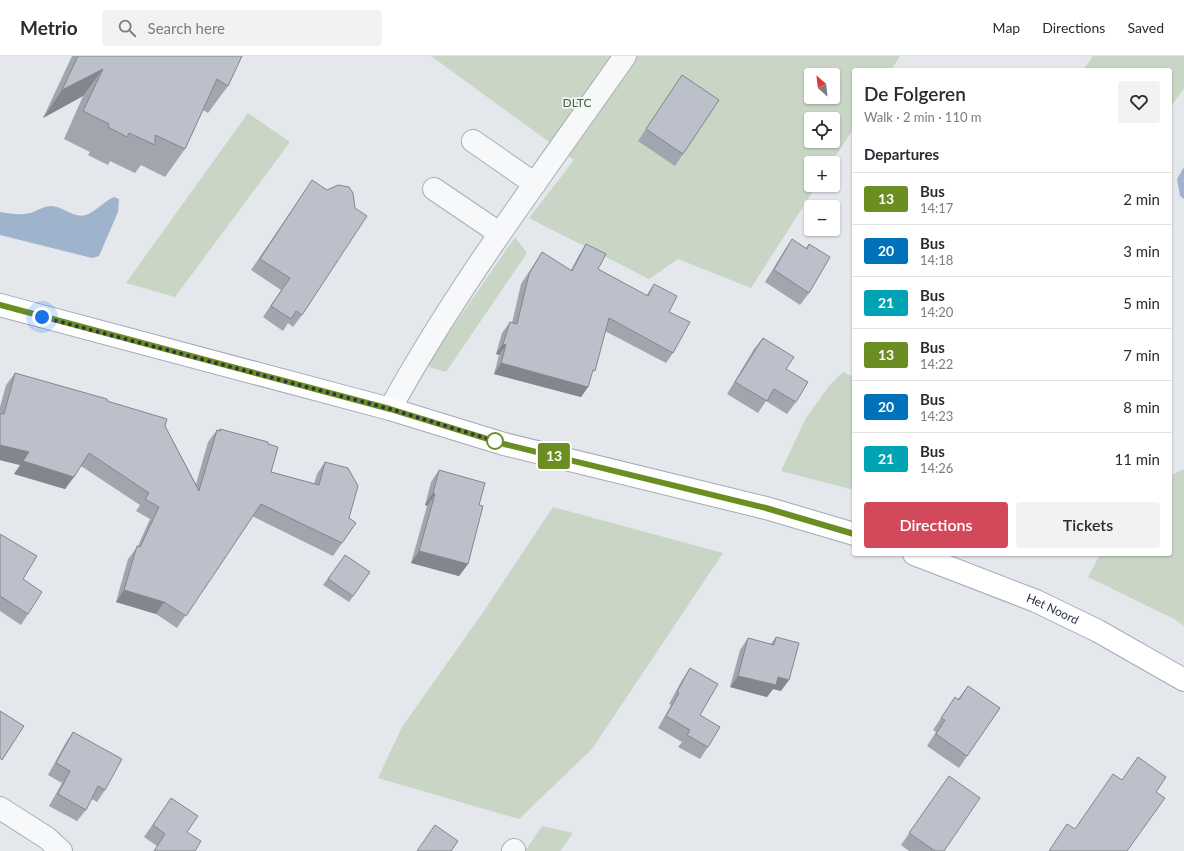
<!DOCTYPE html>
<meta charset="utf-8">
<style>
body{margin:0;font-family:Lato,sans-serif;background:#f2f2f3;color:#2b2b33;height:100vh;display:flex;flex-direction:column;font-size:15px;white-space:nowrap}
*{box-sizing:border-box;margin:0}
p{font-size:13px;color:#7c7c81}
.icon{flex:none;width:22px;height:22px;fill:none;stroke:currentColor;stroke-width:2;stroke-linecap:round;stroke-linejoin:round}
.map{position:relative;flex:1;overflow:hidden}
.side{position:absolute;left:852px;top:12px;width:320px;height:488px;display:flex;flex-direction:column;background:#fff;border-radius:4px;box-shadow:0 1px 3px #0004}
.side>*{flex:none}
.badge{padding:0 8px;border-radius:3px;font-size:14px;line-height:26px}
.needle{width:26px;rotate:332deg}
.buttons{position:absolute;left:804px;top:12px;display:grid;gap:8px}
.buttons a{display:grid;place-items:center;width:36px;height:36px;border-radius:4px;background:#fff;box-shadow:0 1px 3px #0004;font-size:20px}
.you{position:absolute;width:20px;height:20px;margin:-10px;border:3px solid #fff;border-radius:50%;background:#1a73e8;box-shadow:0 0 0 6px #1a73e833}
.map>.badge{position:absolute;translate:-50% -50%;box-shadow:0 0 0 2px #fff}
h2{padding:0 12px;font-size:15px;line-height:36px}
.round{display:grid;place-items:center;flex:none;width:42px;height:42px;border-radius:4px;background:#f2f2f3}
.summary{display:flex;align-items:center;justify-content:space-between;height:68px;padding:0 12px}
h1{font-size:19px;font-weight:600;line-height:30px}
.action{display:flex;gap:8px;margin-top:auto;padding:8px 12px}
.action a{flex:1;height:46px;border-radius:4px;background:#d1495b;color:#fff;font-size:16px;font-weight:600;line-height:46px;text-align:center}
.action a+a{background:#f2f2f3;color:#2b2b33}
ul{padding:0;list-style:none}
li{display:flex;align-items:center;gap:12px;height:52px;padding:0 12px;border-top:1px solid #e1e1e2}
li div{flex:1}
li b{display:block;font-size:15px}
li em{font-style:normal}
li .badge{min-width:44px;font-weight:700;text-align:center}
header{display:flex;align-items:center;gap:24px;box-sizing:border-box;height:56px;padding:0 20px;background:#fff;border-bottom:1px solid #e1e1e2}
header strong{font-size:19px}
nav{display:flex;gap:22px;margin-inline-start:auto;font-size:14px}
.search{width:280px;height:36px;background:#f2f2f3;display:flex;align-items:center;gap:10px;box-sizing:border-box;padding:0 14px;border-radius:4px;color:#7c7c81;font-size:15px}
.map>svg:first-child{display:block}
.green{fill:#c9d6c5;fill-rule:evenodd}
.water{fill:#9fb4cc}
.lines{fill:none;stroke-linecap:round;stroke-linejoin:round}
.minor-casing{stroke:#a9aeb7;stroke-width:24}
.major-casing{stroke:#a3abb8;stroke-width:24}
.minor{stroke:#f7f8fa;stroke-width:22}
.major{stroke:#fff;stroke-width:22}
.wall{fill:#a1a5ae}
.shaded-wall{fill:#83868d}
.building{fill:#bbc0ca;stroke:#83868d}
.line-casing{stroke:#fff;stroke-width:9}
.line{stroke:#6b8e23;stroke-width:6}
.walk{stroke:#2b3445;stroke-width:4;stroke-dasharray:0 7.2}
.stop-dot{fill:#fff;stroke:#6b8e23;stroke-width:2}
.labels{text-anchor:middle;stroke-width:3.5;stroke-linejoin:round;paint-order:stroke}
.park-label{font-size:12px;fill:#3f6138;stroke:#f4f6f9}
.street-label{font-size:12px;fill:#2b3445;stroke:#f4f6f9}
</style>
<header>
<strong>Metrio</strong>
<div class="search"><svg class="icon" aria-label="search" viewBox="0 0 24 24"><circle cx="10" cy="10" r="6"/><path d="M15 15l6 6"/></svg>Search here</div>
<nav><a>Map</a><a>Directions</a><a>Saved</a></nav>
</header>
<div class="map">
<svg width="1184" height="795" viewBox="0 0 1184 795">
<rect width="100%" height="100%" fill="#e4e7ec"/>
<path class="green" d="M431,0h469l-9,14h-37v58l-23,35h-20v22h6l-66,103 -73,-29 -29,20 -120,-61 45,-58zM811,19h22v22h-22zM811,63h22v22h-22z
M1093,0h91v32l-14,20v-38h-87z
M248,57l42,29 -115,155 -49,-14z
M515,181l12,16 -81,119 -20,-6z
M843,316l11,5v113l-73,-19 25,-53 23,-32z
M1184,413v157l-10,-7 -86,-42 12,-23h70v-78z
M553,451l170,46 -131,196 -73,70 -141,-41 24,-51 84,-119z
M542,770l31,7 -13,18h-35z"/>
<path class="water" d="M1184,111v32l-4,-3 -3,-17z
M114,141l5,2 -1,13 -19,44 -7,2 -92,-23v-23c11,1 19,4 30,1 7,-2 14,-7 21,-7 12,0 23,13 35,9 11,-4 18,-14 28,-18z"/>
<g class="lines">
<g class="minor-casing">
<path id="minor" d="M473,85l62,43
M434,133l65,44
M390,353c68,-124 154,-237 235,-353
M0,752l47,30 14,13
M513,795l1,-1"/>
</g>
<g class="major-casing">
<g id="major">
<path d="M0,249l390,104 114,35 262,64 88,26"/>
<path id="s1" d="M914,498l122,47 62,30 86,49"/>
</g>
</g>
<use href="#minor" class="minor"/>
<use href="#major" class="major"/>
</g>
<path class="wall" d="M72,0h170l-14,30 -20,27 -5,-3 -18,39 -20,28 -24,-12 -6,8 -25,-12 -2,4 -20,-10 2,-3 -26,-13 19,-43 -40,22z
M674,31l9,67 -8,12 -37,-25z
M312,124l-10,135 -9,12 -5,-4 -5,8 -20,-14 18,-27 -30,-20z
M792,183l14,9 3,-4v49l-9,12 -35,-23 19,-31z
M586,188l12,25 48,27 8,-12 15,28 4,41 -7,10 -61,-32 -17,56 -7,10 -87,-23 5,-19 -3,-1 6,-21 8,-11 2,1 9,-39 21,-32 29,18 8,-15z
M763,282l23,31 10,33 -9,12 -21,-13 -8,12 -31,-19 27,-45z
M15,317l92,28 58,25 31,58 12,-42 9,-12h2l1,-1 48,15 3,28 43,12 3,-10 8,-12 24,56 7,5 -23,33 -81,-40 -75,112 -21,-14 -40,-12 12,-43 10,-13 12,-27 -14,-8 4,-6 -59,-39 -16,23 -51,-15 6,-9 -20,-5v-53l6,-22z
M439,414l40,35 -11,59 -9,12 -48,-13 16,-57 -2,-1 6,-23z
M0,478l23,45 5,35 -7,11 -21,-14z
M345,499l25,17 -21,30 -26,-17z
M776,581l5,54 -8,-2 -6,8 -37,-10 10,-37 8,-12 22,7z
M690,612l10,47 8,32 -8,12 -22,-12 4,-5 -24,-14 13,-23 -2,-1 13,-24z
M968,630l32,22 -41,60 -32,-22 9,-14 -3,-2 22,-33 3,2z
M73,676l32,58 -8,12 -5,-3 -6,11 -9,11 -28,-15 13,-23 -14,-8 17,-31z
M949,720l-5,75h-35l-8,-6z
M171,742l16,34 8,19h-41l3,-5 -13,-9z"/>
<path class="shaded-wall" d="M103,13l-20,27 -40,22 19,-28z
M503,288l3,1 -7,10 -3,-1z
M501,307l87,24 -7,10 -87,-23z
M0,389l29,7 -9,13 -20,-5z
M23,405l51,16 -9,12 -51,-15z
M433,437l2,1 -8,12 -2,-1z
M419,495l49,13 -9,12 -48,-13z
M124,534l40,12 -8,12 -40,-12z
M738,620l40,1 11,3 -8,11 -8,-2 -6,8 -37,-10z"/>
<path class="building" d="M78,0h164l-14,30 -11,-7 -32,70 -30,-14v10l-26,-12 -2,4 -19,-10 1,-3 -26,-13 20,-42 -41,21z
M682,19l37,25 -36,54 -37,-25z
M312,124l15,10 11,-5 11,2 4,6 2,15 12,8 -65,99 -6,-4 -5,8 -20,-13 19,-28 -30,-19z
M792,183l15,10 2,-5 21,13 -21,36 -35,-23z
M586,188l20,10 -8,15 50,27 6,-12 23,12 -8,16 21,10 -17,31 -64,-35 -14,53 -2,-1 -5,17 -87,-24 5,-18 -3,-1 7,-22 7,2 12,-50 13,-22 30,19z
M763,282l31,19 -8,12 22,13 -12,20 -22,-13 -7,12 -32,-19z
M15,317l92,26v2l60,18 -2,7 34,65 18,-61 3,1v-2l48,13v2l10,3 -7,25 48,13 6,-23 23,6 10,18 -9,32 7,5 -14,20 -81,-39 -75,112 -22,-14 -40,-12 13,-44 3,1 19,-40 -14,-8 4,-6 -60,-40 -15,24 -51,-16 6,-9 -29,-7v-31h4z
M439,414l46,13 -6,22 4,1 -15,58 -49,-13 16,-57 -2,-1z
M0,478l37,22 -14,23 19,13 -14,22 -28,-18z
M345,499l25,17 -17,24 -25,-17z
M776,581l23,6 -10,37 -11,-3 -2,8 -38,-9 10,-38 26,7z
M690,612l28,16 -18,31 20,12 -12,20 -21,-12 3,-5 -24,-14 13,-23 -2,-1z
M968,630l32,22 -33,48 -31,-22 9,-14 -4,-2 14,-21 4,3z
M0,655l24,15 -22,34 -2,-2z
M73,676l49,27 -17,31 -7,-4 -12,24 -28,-16 12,-23 -14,-8z
M1138,701l28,20 -10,15 9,6 -38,53h-78l18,-27 8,5 38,-55 9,6z
M949,720l31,22 -36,53h-9l-26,-18z
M171,742l27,18 -11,16 14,9 -6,10h-41l11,-17 -12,-9z
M435,769l23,16 -7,10h-34z"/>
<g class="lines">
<g class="line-casing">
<path id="line" d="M0,249l390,104 114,35 262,64 88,26"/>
</g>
<use href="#line" class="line"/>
<path class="walk" d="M42,261l348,92 105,32"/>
</g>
<circle class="stop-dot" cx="495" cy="385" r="8"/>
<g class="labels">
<g class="park-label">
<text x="577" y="51">DLTC</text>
</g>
<g class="street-label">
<text dy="4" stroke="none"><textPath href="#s1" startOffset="149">Het Noord</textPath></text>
</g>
</g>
</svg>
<div class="buttons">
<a><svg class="needle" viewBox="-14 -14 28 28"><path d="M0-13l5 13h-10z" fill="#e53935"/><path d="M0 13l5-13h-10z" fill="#7c7c81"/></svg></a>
<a><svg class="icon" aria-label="locate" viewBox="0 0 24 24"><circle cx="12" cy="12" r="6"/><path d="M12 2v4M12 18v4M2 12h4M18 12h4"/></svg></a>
<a>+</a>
<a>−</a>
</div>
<div class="you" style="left:42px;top:261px"></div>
<b class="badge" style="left:554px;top:400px;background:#6b8e23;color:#fff">13</b>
<section class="side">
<div class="summary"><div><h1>De Folgeren</h1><p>Walk · 2 min · 110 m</p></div><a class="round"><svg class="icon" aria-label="heart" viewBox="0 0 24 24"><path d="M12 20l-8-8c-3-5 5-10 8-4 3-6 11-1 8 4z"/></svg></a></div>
<h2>Departures</h2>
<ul>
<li><span class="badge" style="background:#6b8e23;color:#fff">13</span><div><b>Bus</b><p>14:17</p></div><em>2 min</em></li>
<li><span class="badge" style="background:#0072bc;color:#fff">20</span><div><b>Bus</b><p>14:18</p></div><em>3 min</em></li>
<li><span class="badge" style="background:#00a3b4;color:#fff">21</span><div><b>Bus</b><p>14:20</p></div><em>5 min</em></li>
<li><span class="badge" style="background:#6b8e23;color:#fff">13</span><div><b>Bus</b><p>14:22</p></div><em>7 min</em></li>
<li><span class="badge" style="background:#0072bc;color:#fff">20</span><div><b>Bus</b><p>14:23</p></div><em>8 min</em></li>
<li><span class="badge" style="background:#00a3b4;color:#fff">21</span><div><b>Bus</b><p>14:26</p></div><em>11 min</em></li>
</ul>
<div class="action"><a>Directions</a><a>Tickets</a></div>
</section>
</div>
